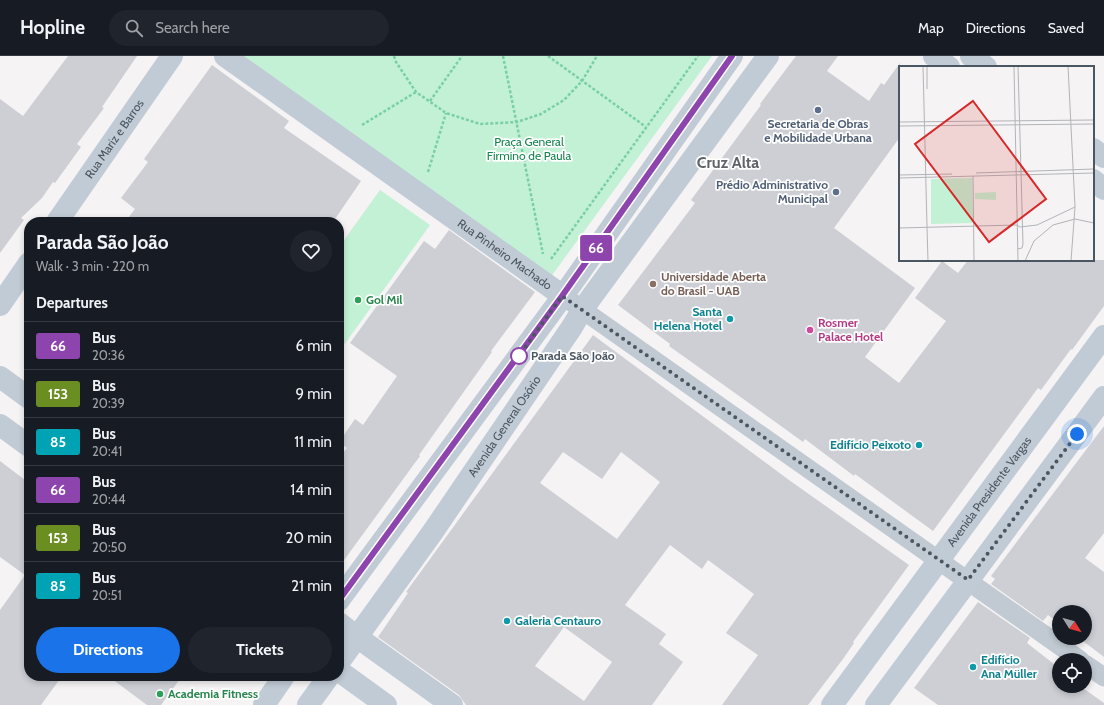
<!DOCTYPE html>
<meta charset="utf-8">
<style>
body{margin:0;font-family:Cabin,sans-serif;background:#20242c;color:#f1f3f6;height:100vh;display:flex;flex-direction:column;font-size:15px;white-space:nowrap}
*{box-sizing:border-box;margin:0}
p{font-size:13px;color:#9ea1a6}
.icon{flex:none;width:22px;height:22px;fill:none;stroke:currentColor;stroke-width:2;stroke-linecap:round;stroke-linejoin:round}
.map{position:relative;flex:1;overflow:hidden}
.details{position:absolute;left:24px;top:161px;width:320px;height:464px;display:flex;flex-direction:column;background:#171b24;border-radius:16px;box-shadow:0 2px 6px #0003}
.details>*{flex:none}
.badge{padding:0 8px;border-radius:3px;font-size:14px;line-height:26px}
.needle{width:26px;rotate:127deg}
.fabs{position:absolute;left:1052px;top:549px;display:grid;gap:8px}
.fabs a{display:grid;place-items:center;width:40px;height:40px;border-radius:50%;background:#171b24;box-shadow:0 2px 6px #0003;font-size:20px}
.you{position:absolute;width:20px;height:20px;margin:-10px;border:3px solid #fff;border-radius:50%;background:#1a73e8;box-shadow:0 0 0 6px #1a73e833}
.map>.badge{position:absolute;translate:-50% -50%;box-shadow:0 0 0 2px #fff}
h2{padding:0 12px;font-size:15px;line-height:36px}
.round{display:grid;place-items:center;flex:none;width:42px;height:42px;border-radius:21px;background:#20242c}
.head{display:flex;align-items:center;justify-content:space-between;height:68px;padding:0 12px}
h1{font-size:19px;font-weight:700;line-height:30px}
.button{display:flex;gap:8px;margin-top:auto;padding:8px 12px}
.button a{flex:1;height:46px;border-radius:24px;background:#1a73e8;color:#fff;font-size:16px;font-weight:700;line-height:46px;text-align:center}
.button a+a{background:#20242c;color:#f1f3f6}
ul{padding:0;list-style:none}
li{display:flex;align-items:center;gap:12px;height:48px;padding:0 12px;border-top:1px solid #363941}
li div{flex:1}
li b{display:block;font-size:15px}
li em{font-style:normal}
li .badge{min-width:44px;font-weight:700;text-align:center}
header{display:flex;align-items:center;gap:24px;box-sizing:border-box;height:56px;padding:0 20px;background:#171b24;border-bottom:1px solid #363941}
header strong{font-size:19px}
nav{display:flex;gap:22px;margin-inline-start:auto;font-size:14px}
.search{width:280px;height:36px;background:#20242c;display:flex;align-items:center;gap:10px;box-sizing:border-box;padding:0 14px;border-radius:22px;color:#9ea1a6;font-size:15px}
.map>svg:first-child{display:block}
.green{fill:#c3f1d5}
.building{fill:#cdcfd5;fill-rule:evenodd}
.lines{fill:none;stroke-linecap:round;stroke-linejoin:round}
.path{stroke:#7ad0a6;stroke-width:2.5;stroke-dasharray:3 2;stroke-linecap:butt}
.pedestrian{stroke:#c1cad2;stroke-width:19}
.secondary{stroke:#c1cbd6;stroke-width:22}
.line-casing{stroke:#fff;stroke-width:9}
.line{stroke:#8e44ad;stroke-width:6}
.walk{stroke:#4a5661;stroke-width:4;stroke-dasharray:0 7.2}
.service-dot{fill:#5c6f8a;stroke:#fff;stroke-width:1.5}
.education-dot{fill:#8d6e63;stroke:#fff;stroke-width:1.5}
.leisure-dot{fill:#2e9e5b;stroke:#fff;stroke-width:1.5}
.culture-dot{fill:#0f9aa8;stroke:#fff;stroke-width:1.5}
.hotel-dot{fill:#d1479c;stroke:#fff;stroke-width:1.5}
.stop-dot{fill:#fff;stroke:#8e44ad;stroke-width:2}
.labels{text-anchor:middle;stroke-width:3.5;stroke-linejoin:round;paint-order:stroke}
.service-label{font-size:12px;font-weight:bold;fill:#4e5e75;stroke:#fff}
.street-label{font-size:12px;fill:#4a5661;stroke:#fff}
.park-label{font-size:12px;fill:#17864f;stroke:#fff}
.education-label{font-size:12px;font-weight:bold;fill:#785e54;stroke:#fff;text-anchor:start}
.leisure-label{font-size:12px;font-weight:bold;fill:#27864d;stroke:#fff;text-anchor:start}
.culture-label{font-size:12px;font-weight:bold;fill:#0d838f;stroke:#fff;text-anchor:end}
.hotel-label{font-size:12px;font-weight:bold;fill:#b23c85;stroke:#fff;text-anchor:start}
.stop-label{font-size:12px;font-weight:bold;fill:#4a5661;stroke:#fff;text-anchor:start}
.district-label{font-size:16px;font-weight:bold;fill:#5f6368;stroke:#fff}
.inset-road{fill:none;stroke:#b1b4b9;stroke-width:1}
.view{fill:#d62828;fill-opacity:0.15;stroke:#d62828;stroke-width:2}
.inset-edge{fill:none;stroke:#4a5661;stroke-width:2}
</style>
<header>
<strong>Hopline</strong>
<div class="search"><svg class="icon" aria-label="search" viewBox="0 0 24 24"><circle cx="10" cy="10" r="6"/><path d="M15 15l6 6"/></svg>Search here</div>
<nav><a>Map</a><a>Directions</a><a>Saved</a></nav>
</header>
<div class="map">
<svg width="1104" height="649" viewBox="0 0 1104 649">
<rect width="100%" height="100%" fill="#f5f3f3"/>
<path class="green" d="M244,0h468l-162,222z
M380,134l50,35 -91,127v-105z"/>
<path class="building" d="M68,0h69l-35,51 2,1 -27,36 4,3 -26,36 -2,-1 -11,16 -21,20 3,2 -24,33v-154l23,17z
M796,0h42l-11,15 42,30 12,-18 3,2 16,-22v74l-66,91 81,60 -50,69 34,26 47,-62 -31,-23 27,-37 16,12 10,-13h136v46l-32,44 -1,-1 -30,41 -3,-2 -105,143 -78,-57 -1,2 -49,-37 -2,3 -22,-16 -112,-80 1,-2 -52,-39 77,-102 -4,-3 70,-95 -1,-1z
M212,9l77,56 -5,7 77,53 -28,41h-208l10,-13 -14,-11 27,-36 -4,-3z
M449,174l86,62 -44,59 1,1 -73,103 1,1 -81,111v-109l8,-10 -8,-6 16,-23 8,6 34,-49 -47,-33 74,-102 11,8z
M593,279l196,145 120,85 -56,77 1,1 -11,16 -35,46h-86l36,-50 -32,-22 28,-39 -46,-34 -6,9 -32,-24 -45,60 41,29 -7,10 24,18 -31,43h-186l-7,-10 -81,-58 30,-44 -2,-1zM563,396l39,27 19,-27 39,30 -43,57 -77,-56zM564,571l48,35 -28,39 -49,-35z
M1104,370v107l-19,25 19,14v85l-25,-19h6v-26h-26v11l-11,-8 -5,6 -52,-37 4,-5 -4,-3z
M0,405l29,22v193h33l-21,29h-41v-95l25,-35 -25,-18z
M978,546l52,36 -3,5 32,25v18h21l24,17v2h-166l-24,-17z
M108,620h74l-21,29h-14z"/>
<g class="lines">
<path class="path" d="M394,0l2,6 20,30 30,21 34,11 37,-2 24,-8 23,-14 18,-19 15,-25
M503,0l40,198
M548,0l98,71
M430,45l32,-45
M362,69l54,-33
M428,116l18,-59
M551,203l147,-203"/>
<path class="pedestrian" d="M563,240l517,364
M1085,608l19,13"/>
<g class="secondary">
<path id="s1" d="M225,0l338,240"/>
<path d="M934,0l15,11"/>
<path d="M971,0l15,11"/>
<path d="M1093,93l11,8"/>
<path d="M1093,124l11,9"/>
<path id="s2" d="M57,166l115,-166"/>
<path d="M0,249l29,-42"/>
<path d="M0,321l29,21"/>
<path d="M0,369l29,21"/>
<path d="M339,544l224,-304 169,-240"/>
<path d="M339,567l18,14 95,68"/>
<path id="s3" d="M339,606l93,-129 140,-206 10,-17 186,-254"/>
<path d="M339,615l47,34"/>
<path d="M264,649l20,-29"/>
<path d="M308,649l21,-29"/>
<path id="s4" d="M832,649l272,-369"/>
<path d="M876,649l228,-308"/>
</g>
</g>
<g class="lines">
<g class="line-casing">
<path id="line" d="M339,544l223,-304 170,-240"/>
</g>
<use href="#line" class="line"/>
<path class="walk" d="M519,300l-3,4 46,-64 406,284 109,-146"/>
</g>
<g class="service-dot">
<circle cx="818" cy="54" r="4"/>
<circle cx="836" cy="136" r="4"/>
</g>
<circle class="education-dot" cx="653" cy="228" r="4"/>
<g class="leisure-dot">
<circle cx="358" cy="244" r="4"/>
<circle cx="160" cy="638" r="4"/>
</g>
<g class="culture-dot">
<circle cx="730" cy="263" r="4"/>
<circle cx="919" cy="389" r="4"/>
<circle cx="507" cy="565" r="4"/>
<circle cx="973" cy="611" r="4"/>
</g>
<circle class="hotel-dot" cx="810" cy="274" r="4"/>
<circle class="stop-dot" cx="519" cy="300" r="8"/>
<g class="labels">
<g class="service-label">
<text x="818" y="72">Secretaria de Obras<tspan x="818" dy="14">e Mobilidade Urbana</tspan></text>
<text x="828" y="133" text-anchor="end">Prédio Administrativo<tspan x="828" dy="14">Municipal</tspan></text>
</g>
<g class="street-label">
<text dy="4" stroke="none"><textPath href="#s2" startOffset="101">Rua Mariz e Barros</textPath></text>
<text dy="4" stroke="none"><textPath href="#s1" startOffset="343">Rua Pinheiro Machado</textPath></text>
<text dy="4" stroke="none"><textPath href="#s3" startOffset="288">Avenida General Osório</textPath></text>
<text dy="4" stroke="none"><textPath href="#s4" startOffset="265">Avenida Presidente Vargas</textPath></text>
</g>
<g class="park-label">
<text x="529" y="90">Praça General<tspan x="529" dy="14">Firmino de Paula</tspan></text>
</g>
<g class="education-label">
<text x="661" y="225">Universidade Aberta<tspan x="661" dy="14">do Brasil - UAB</tspan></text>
</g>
<g class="leisure-label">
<text x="366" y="248">Gol Mil</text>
<text x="168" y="642">Academia Fitness</text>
</g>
<g class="culture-label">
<text x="722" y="260">Santa<tspan x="722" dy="14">Helena Hotel</tspan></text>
<text x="911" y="393">Edifício Peixoto</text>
<text x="515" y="569" text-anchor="start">Galeria Centauro</text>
<text x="981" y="608" text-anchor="start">Edifício<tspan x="981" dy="14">Ana Müller</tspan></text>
</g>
<g class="hotel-label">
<text x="818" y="271">Rosmer<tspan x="818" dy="14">Palace Hotel</tspan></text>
</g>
<g class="stop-label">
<text x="531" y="304">Parada São João</text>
</g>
<g class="district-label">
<text x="728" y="112">Cruz Alta</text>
</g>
</g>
<g transform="translate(899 10)">
<rect width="195" height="195" fill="#f5f3f3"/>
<path d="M73,112l1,45 -42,1v-45zM97,126v8l-21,-1v-6z" fill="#c3f1d5"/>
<path class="inset-road" d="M24,0l4,161M28,0v23M115,0l4,195M119,0l5,178 -1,4 -4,1M0,56l195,-2M0,60l195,-2M77,107l118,-4M0,109l53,-1M74,110l1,85M0,112l195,-5M28,161l1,34M0,162l118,-3 3,2 17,-2 38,-18 -7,-141M126,195l9,-20 19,-16 22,-6 19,4M172,195l4,-54"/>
<path class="view" d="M74,35l73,98 -57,43 -74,-98z"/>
<rect width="195" height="195" class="inset-edge"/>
</g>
</svg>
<div class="fabs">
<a><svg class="needle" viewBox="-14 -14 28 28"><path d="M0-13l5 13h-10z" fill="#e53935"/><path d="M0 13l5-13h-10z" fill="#9ea1a6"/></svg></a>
<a><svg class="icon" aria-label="locate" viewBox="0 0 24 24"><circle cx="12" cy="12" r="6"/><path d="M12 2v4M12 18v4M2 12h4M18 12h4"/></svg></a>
</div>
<div class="you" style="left:1077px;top:378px"></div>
<b class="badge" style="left:596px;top:192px;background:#8e44ad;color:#fff">66</b>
<section class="details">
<div class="head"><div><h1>Parada São João</h1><p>Walk · 3 min · 220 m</p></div><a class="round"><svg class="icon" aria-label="heart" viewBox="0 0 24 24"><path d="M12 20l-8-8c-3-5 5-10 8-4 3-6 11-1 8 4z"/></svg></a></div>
<h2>Departures</h2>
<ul>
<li><span class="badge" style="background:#8e44ad;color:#fff">66</span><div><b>Bus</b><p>20:36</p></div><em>6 min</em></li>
<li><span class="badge" style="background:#6b8e23;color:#fff">153</span><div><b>Bus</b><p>20:39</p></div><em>9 min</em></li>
<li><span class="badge" style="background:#00a3b4;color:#fff">85</span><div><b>Bus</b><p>20:41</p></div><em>11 min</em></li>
<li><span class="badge" style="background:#8e44ad;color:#fff">66</span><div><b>Bus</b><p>20:44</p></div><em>14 min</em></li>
<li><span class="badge" style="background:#6b8e23;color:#fff">153</span><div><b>Bus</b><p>20:50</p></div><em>20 min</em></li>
<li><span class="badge" style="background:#00a3b4;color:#fff">85</span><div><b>Bus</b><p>20:51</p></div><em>21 min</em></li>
</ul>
<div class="button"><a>Directions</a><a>Tickets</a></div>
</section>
</div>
